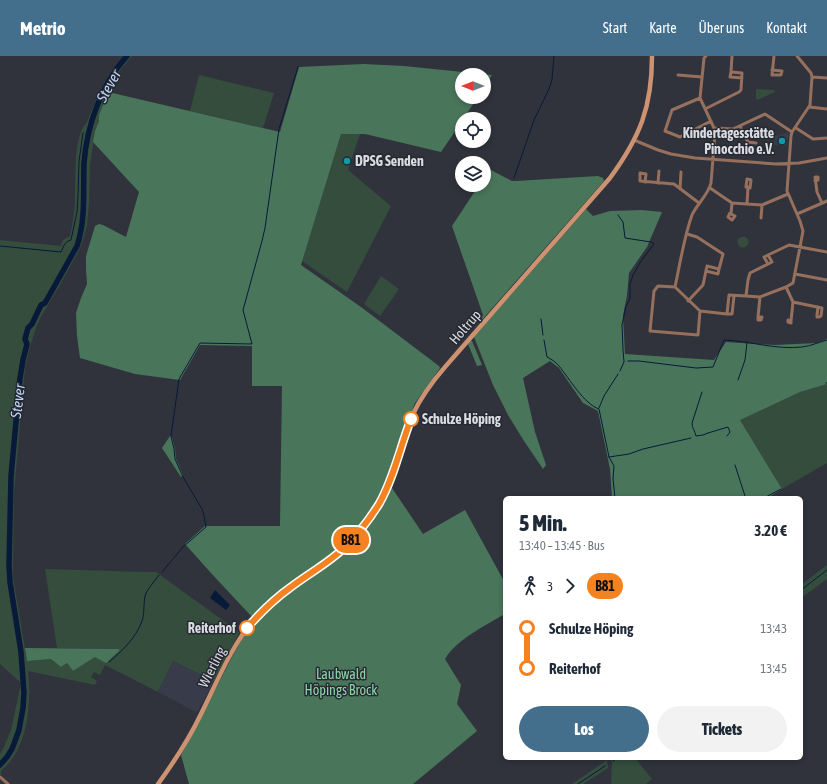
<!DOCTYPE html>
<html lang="de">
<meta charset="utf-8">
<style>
body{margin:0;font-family:"Asap Condensed",sans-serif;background:#f2f2f3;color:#1f2937;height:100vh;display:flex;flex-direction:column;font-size:15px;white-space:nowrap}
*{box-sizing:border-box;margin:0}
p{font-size:13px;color:#747a83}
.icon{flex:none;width:22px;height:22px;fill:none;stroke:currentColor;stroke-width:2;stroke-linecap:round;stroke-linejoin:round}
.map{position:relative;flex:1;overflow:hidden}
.details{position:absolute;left:503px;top:440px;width:300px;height:264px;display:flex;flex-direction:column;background:#fff;border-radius:6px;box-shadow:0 2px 6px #0003}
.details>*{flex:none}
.badge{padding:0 8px;border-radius:13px;font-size:14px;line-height:26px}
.needle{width:26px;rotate:270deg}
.buttons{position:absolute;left:455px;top:12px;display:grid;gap:8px}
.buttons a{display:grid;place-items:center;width:36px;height:36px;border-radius:50%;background:#fff;box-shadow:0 2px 6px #0003;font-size:20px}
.map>.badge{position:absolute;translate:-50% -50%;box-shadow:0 0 0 2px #fff}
.legs{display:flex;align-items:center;gap:6px;height:44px;padding:0 16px;font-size:13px}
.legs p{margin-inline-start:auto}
.overview{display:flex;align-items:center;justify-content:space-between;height:68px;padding:0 16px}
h1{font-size:22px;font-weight:800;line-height:30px}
.cta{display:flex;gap:8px;margin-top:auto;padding:8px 16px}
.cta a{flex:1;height:46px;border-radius:24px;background:#436e8c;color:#fff;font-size:16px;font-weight:800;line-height:46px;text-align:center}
.cta a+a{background:#f2f2f3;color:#1f2937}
ul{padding:0 16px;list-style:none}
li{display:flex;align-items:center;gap:14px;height:40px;font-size:15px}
li i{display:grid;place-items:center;width:6px;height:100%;margin:0 5px;background:currentColor}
li i::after{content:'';width:10px;height:10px;margin:-5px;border:3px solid;border-radius:50%;background:#fff}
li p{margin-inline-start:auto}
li:first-child i{background:linear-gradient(#0000 50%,currentColor 0)}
li:last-child i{background:linear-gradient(currentColor 50%,#0000 0)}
header{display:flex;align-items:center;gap:24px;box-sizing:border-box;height:56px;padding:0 20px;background:#436e8c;color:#fff}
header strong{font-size:19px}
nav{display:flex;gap:22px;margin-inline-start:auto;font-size:14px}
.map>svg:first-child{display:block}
.built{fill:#373b4a}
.green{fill:#344d3d}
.forest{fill:#49765a}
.water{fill:#071a39}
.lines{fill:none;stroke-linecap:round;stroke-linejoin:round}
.stream{stroke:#071a39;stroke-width:1}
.river{stroke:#071a39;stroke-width:5.5}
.street{stroke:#96705c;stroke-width:3}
.secondary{stroke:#cd9271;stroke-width:4.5}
.line-1-casing{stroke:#fff;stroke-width:9}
.line-1{stroke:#f58220;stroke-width:6}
.culture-dot{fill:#0f9aa8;stroke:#262932;stroke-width:1.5}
.stop-1-dot{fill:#fff;stroke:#f58220;stroke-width:2}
.labels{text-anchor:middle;stroke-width:3;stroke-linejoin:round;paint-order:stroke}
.poi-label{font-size:14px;font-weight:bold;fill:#d9dbe1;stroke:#262932;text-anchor:end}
.street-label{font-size:14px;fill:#d9dbe1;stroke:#262932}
.stop-label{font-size:14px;font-weight:bold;fill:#d9dbe1;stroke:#262932;text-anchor:start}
.park-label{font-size:14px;fill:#8cd3a7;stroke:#262932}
.water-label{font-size:15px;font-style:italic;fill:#bcd3f8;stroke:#262932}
</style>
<header>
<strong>Metrio</strong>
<nav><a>Start</a><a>Karte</a><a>Über uns</a><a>Kontakt</a></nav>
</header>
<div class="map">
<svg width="827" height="728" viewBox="0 0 827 728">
<rect width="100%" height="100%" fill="#30333c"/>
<path class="built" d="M789,76l-2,14 -13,-1 1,-9z
M173,605l41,20 -16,30 -2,1 -38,-20z"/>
<path class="green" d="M124,0h8l-11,13 -13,23 -9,23v6l-4,10 -5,34 -1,39 -2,21 -4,15 -5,12 -17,31 -19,32 -5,10 -8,25 -4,18 -11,125 -1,79v5l14,84 24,-2 10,8 6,-4 6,8 22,-14 25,-6 -2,-2 -61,-1 -12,-79 101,3h10l83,60v1l-25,48 -41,-20 -15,31 -53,-27 -5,10 -6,-3 -3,5 6,4 -2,4 -67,-14c3,29 1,64 -16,88 -3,4 -7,8 -11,12v4l-1,-1v-20l4,-7 7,-17 10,-47 -21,-19v-424l61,6 2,-6 7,-4c3,-13 5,-27 5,-41 1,-19 -2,-59 12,-73 9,-24 20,-46 37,-66z
M199,19l75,18 -11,35 -73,-17z
M757,33l17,1 1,2 -18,8 -1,-2v-8z
M341,78h19l-12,36 43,36 -44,86 -45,-31z
M737.5 186a5.5 5.5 0 1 1 11 0a5.5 5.5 0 1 1-11 0Z
M381,220l18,13 -19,27 -16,-12z
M758,323l42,13 27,-8v79l-45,26 -42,-69z
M827,509v14l-26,19v-13z
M611,702h24l17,21 -6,5h-35l1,-21z
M607,704l1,8 -25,16h-11z"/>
<path class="forest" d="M364,8l40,2 88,9 -8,13v-13h-22v22h16l-15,22h-1v2l-21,31 -76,-18h-24l-40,131 60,42 78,59 1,2 -25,35 -8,20 -21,59 -9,20 -10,15 -12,15 -13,14 -76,56 -14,15 -41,-44 -26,-29 20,-18h75l2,-140h-30v-40l-52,-1 -20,35 -45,-6 -55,-16 -3,-22 -1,-23 5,-15 6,-14 -1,-14v-14l9,-30 4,-2 4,1 23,12 13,-45 -46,-50 2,-11 4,-10v-6l9,-23 172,40 19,-65z
M489,113l23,12h4l82,-5 5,2 1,3 -123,140 2,-6 -31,-89 27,-41h5v-8z
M586,153l7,7 17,-5 32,-1 20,2 -15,35 -18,26 -2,22 -4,21 2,38 89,6 12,-18 48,3 43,-2 10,-4v45l-27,8 -60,28 42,69 -15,9h-155l-2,-29 -12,-58 -15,-8 -24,-35 -9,-7 -27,17 12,54 11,33 -3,4 -19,-28 -16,-26 -15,-30 -19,-48z
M470,285h2l10,24 -5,1 -9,-22z
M170,380l2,1 3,12 1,10 7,16 -2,2 -19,-29z
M390,429l33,49 42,-24 40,73v31c-19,11 -49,26 -60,45l16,26 -4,19 20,27 -64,53h-224l-8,-29 11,-20 40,-78 13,-23 12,-14 13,-14 59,-42 17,-14 25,-29 11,-16z
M25,592l93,1 2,1 -14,13 -11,-6 -22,14 -6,-8 -6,4 -10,-8 -24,2z"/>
<path class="water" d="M215,534l15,15 -4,5 -16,-12z"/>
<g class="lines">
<path class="stream" d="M514,122l20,-58 15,-31 3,-9 2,-24
M618,159l5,7 2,16 26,4 3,2 -13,17 -8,14 -3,9v15l-4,7 -4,19 1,25 1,12 -4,9
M0,190l61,6c3,-6 3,-10 10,-12l6,-28 1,-16 1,-35 4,-28
M541,263l2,16
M544,284l3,17c4,2 9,5 12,9 10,12 25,38 40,43l10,48 5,9 -1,13 2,19
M628,305h11l57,7 17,-1 11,-27c26,1 52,10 78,7 9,-1 17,-5 25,-7
M738,324l7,-20 2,-18
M826,327h1
M702,336l-10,31c0,5 3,8 4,13l7,-1 5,-2 20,-6 2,5 -3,4
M599,352l5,-12 14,-22
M609,401l20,-3 14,-5 48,-11
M735,409l10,31
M764,442l17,-9
M162,516l21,-25 23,-20 -2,-11 -2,-7 -19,-32 -8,-18 -1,-10 -3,-13 8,-57 21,-36 52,1 -9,-34 19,-69 3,-13 14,-99 19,-62
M801,534l26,-20
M109,606c13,-11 27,-24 33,-41 3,-9 1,-21 4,-28 3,-6 9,-12 13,-18
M613,705l4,-3
M578,728l27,-18"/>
<path class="river" d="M0,709l7,-8 5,-8 3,-8 4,-11 4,-22 1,-15 -3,-41 -11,-70 -1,-16 2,-90 9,-98 3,-18 4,-16 -2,-5 3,-11 4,-4 9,-19 4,-2 32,-57c9,-27 6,-55 7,-83 3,-38 17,-78 43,-107"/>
<path class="street" d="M706,0l-2,2 -4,40 14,30 1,5 -4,50c-3,12 -14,21 -19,32 -8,22 -12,49 -17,72l25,24 27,3
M772,14l10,1 -1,4h-9l2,-19
M731,16l-1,5 12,1
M678,19l24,2
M812,21l15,1
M700,42l-28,12 -7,21 15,6 31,-16
M809,51l18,2
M705,53l34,-17 2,-2 1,-17 -11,-1 1,-16
M740,70l8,16 8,1
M714,72l19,1 32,-15 27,18
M796,72l17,11 14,-1
M634,84l24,10 13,4 24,4 81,6 23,-1 28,-5
M815,125l3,-1v-3h-3l2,15 5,11
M645,126l1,-8 -6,-1v8l34,3 25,19
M658,127l1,-12
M710,132l22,15 30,2 26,-11
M680,133l1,-17
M747,148l1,-17 2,1 1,-8 -4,-1 -1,8h2
M731,158l4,2 -3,4 -4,-3 2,-4 1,1 1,-11
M797,158l30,-13
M761,162l1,-13
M687,178l10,3 26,17 -4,15 -12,-3 -4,19 -15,16
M768,199l21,-10 38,7
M706,215l12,3 1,-5
M795,218l32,6
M675,231l-17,-1 -4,5 -4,40 48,4 2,-24
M786,231l7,15 -2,19v2l-3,-1v-2l3,1
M734,240l-2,18h-5l2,-19 17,1 14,1 26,-10 7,-4 7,-36 3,-16 -3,-10 -13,-30 4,-55 1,-4 18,-27 2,-28 -1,-4 -14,-17
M746,240l2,-16 2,-7 22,-11 -4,-7 -4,2 4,7
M793,246l29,6 -1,8 -2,1h-2v-2l1,-8
M758,261h4l-1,3h-3v-3l2,-20
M0,721l8,7"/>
<path class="secondary" d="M158,728c16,-22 31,-45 43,-70 16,-32 30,-67 53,-95 22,-25 48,-38 74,-58 20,-15 36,-35 50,-56 18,-27 22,-61 35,-91 8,-17 19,-32 32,-47l165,-189c30,-41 42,-71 42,-122"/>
</g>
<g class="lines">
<g class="line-1-casing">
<path id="line-1" d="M247,572c13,-15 27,-29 44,-41 18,-14 38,-24 54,-40 13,-13 24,-27 34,-43 15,-26 21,-57 32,-85"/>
</g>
<use href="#line-1" class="line-1"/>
</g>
<g class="culture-dot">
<circle cx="782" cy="85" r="4"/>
<circle cx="347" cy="105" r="4"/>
</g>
<g class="stop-1-dot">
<circle cx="411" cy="363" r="7"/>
<circle cx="247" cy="572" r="7"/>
</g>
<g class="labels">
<g class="poi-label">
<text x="774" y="82">Kindertagesstätte<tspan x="774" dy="16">Pinocchio e.V.</tspan></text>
<text x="355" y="110" text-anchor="start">DPSG Senden</text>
</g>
<g class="street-label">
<text transform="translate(465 271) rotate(-49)" y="5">Holtrup</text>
<text transform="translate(212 611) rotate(-63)" y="5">Wierling</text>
</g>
<g class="stop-label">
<text x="422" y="368">Schulze Höping</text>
<text x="236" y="577" text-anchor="end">Reiterhof</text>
</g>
<g class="park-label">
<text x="341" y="623">Laubwald<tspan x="341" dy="16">Höpings Brock</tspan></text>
</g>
<g class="water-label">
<text transform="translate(109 30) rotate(-61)" y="5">Stever</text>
<text transform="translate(18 345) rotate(-83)" y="5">Stever</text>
</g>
</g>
</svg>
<div class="buttons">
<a><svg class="needle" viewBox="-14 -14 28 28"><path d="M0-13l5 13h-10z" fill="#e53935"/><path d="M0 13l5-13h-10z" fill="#747a83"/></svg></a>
<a><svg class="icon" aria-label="locate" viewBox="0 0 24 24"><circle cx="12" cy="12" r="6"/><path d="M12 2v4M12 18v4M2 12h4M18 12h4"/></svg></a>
<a><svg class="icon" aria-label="layers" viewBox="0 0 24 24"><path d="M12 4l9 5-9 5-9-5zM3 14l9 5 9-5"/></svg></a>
</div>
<b class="badge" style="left:351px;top:484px;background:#f58220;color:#111">B81</b>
<section class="details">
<div class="overview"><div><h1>5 Min.</h1><p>13:40 – 13:45 · Bus</p></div><b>3.20 €</b></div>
<div class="legs"><svg class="icon" aria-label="walk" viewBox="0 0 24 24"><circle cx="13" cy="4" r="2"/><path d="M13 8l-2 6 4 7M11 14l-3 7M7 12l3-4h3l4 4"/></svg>3<svg class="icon" aria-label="forward" viewBox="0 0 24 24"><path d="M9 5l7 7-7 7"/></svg><b class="badge" style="background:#f58220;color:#111">B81</b></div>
<ul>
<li><i style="color:#f58220"></i><b>Schulze Höping</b><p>13:43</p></li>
<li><i style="color:#f58220"></i><b>Reiterhof</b><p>13:45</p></li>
</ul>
<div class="cta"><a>Los</a><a>Tickets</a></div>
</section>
</div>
